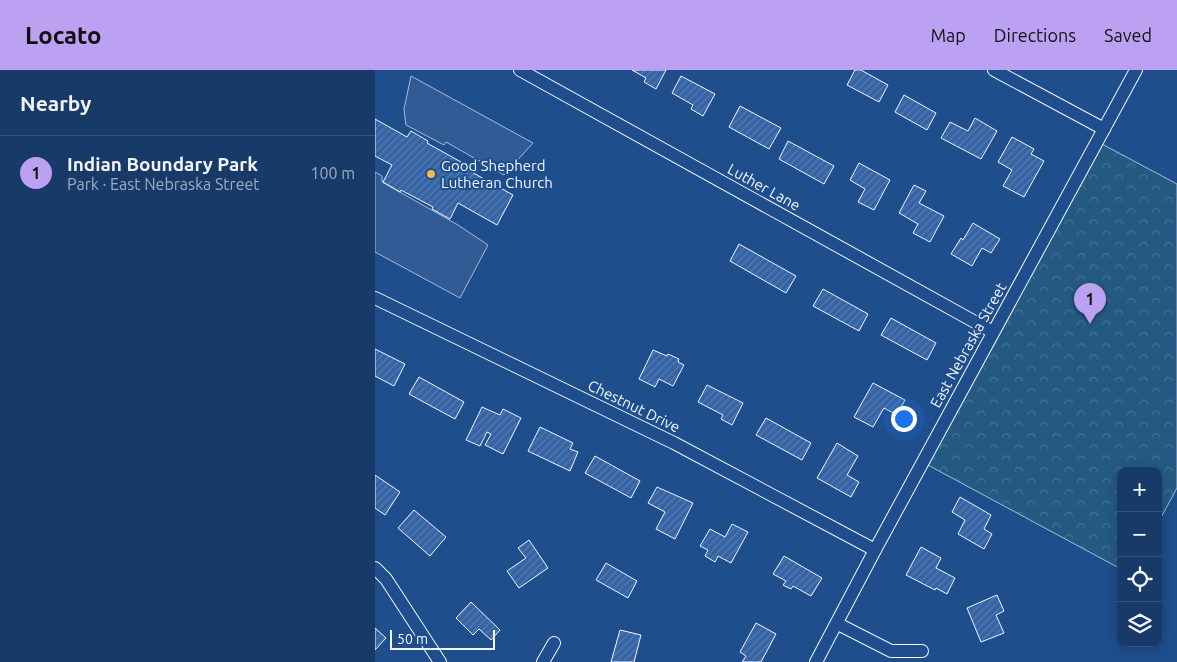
<!DOCTYPE html>
<html lang="en">
<head>
<meta charset="utf-8">
<style>
	:root { --surface:#173a69; --page:#244571; --text:#f1f3f6; --muted:#9eadc0; --line:#36547d; --accent:#bca0f2 }
	body { margin:0; font-family:Ubuntu,sans-serif; background:var(--page); color:var(--text) }
	.controls { position:absolute; right:15px; bottom:15px; display:grid; overflow:hidden; border-radius:10px; box-shadow:0 2px 12px #0003 }
	.controls button { width:45px; height:45px; display:grid; place-items:center; padding:0; border:0; border-bottom:1px solid var(--line); background:var(--surface); color:var(--text); font:25px sans-serif }
	.scale { position:absolute; left:15px; bottom:12px; width:105px; box-sizing:border-box; padding-left:5px; border:2px solid #f2f6ff; border-top:0; font-size:14px; line-height:18px; white-space:nowrap; color:#f2f6ff; -webkit-text-stroke:4px #1f4e8c; paint-order:stroke }
	.you { position:absolute; left:528px; top:348px; width:18px; height:18px; margin:-12px; border:4px solid #fff; border-radius:50%; background:#1a73e8; box-shadow:0 0 0 8px #1a73e833 }
	.badge { display:grid; place-items:center; width:32px; height:32px; border-radius:50%; background:var(--accent); color:#111; font-size:16px; font-weight:700 }
	.pin { position:absolute; translate:-50% -41px; filter:drop-shadow(0 1px 2px #0008) }
	.pin::after { content:''; position:absolute; top:26px; width:18px; height:15px; background:inherit; clip-path:polygon(0 0,100% 0,50% 100%) }
	.list { margin:0; padding:0; list-style:none }
	h2 { display:flex; justify-content:space-between; align-items:center; height:65px; margin:0; padding:0 20px; font-size:21px }
	h2 small { font-size:16px; font-weight:400; color:var(--muted) }
	.list li { display:grid; grid-template-columns:32px 1fr auto; gap:15px; align-items:center; box-sizing:border-box; height:75px; padding:0 20px; border-top:1px solid var(--line) }
	.list b { display:block; font-size:19px; white-space:nowrap }
	.list p { margin:0; font-size:16px; white-space:nowrap; color:var(--muted) }
	.list em { font-size:16px; font-style:normal; color:var(--muted) }
	.icon { flex:none; width:28px; height:28px; fill:none; stroke:currentColor; stroke-width:2; stroke-linecap:round; stroke-linejoin:round }
	.map { position:relative; flex:none; width:802px; height:592px; overflow:hidden }
	header { display:flex; align-items:center; gap:30px; box-sizing:border-box; height:70px; padding:0 25px; background:var(--accent); color:#111 }
	header strong { font-size:24px }
	nav { display:flex; gap:28px; margin-inline-start:auto; font-size:18px }
	main { display:flex }
	aside { flex:1; background:var(--surface) }
	.map>svg:first-child { display:block }
	.park { fill:url(#park-crowns); stroke:#a8bbd7 }
	.parking { fill:#305b95; stroke:#a8bbd7 }
	.building { fill:url(#building-hatch); stroke:#f2f6ff }
	.lines { fill:none; stroke-linecap:round; stroke-linejoin:round }
	.minor-casing { stroke:#f2f6ff; stroke-width:14 }
	.minor { stroke:#1f4e8c; stroke-width:12 }
	.poi-dot { fill:#ffb74d; stroke:#1f4e8c; stroke-width:2 }
	.labels { text-anchor:middle; dominant-baseline:central; stroke-width:4; stroke-linejoin:round; paint-order:stroke }
	.poi-label { font-size:15px; fill:#f2f6ff; stroke:#1f4e8c; text-anchor:start }
	.street-label { font-size:15px; fill:#f2f6ff; stroke:#1f4e8c }
</style>
</head>
<body>
<header>
<strong>Locato</strong>
<nav><a>Map</a><a>Directions</a><a>Saved</a></nav>
</header>
<main>
<aside>
<h2>Nearby<small></small></h2>
<ul class="list">
<li><span class="badge">1</span><div><b>Indian Boundary Park</b><p>Park · East Nebraska Street</p></div><em>100 m</em></li>
</ul>
</aside>
<div class="map">
<svg width="802" height="592" viewBox="0 0 802 592">
	<defs>
		<pattern id="park-crowns" width="20" height="18" patternUnits="userSpaceOnUse" patternTransform="scale(1.25)"><rect width="20" height="18" fill="#245a82"/><path d="M2 6a3 3 0 1 1 6 0M12 15a3 3 0 1 1 6 0" fill="none" stroke="#447295"/></pattern>
		<pattern id="building-hatch" width="6" height="6" patternUnits="userSpaceOnUse" patternTransform="scale(1.25)"><rect width="6" height="6" fill="#3563a3"/><path d="M-1 1l2-2M0 6l6-6M5 7l2-2" fill="none" stroke="#537ab1"/></pattern>
	</defs>
	<rect width="100%" height="100%" fill="#1f4e8c"/>
	<!-- park -->
	<polygon class="park" points="725,73 802,114 802,418 783,453 783,401 746,401 746,499 551,394"/>
	<!-- parking -->
	<g class="parking">
		<polygon points="36,6 158,73 129,105 71,72 69,75 31,55 29,39"/>
		<polygon points="0,102 7,106 7,112 83,155 113,175 85,228 0,182"/>
	</g>
	<!-- building -->
	<g class="building">
		<polygon points="257,0 291,0 281,19 269,12 271,8"/>
		<polygon points="480,0 486,0 513,15 504,32 472,15"/>
		<polygon points="306,6 340,24 328,46 316,39 318,35 297,23"/>
		<polygon points="529,25 561,43 552,60 520,42"/>
		<polygon points="365,36 406,58 394,79 354,57"/>
		<polygon points="600,48 622,61 606,89 566,68 575,52 593,61"/>
		<polygon points="0,49 32,67 36,61 53,71 52,73 86,92 84,95 138,125 122,155 83,133 75,149 57,139 58,137 26,120 25,122 8,112 17,95 0,86"/>
		<polygon points="637,67 659,79 656,84 669,91 649,127 628,116 637,100 623,92"/>
		<polygon points="413,71 459,96 449,114 404,89"/>
		<polygon points="484,93 515,110 499,140 483,132 490,119 475,110"/>
		<polygon points="539,115 551,121 544,133 569,146 555,172 538,163 543,154 524,143"/>
		<polygon points="598,153 625,169 616,183 607,178 597,196 576,184 586,168 588,170"/>
		<polygon points="364,174 421,206 411,223 355,191"/>
		<polygon points="448,219 493,244 484,261 438,236"/>
		<polygon points="516,248 561,273 552,290 506,265"/>
		<polygon points="0,279 30,294 19,316 0,306"/>
		<polygon points="278,280 292,286 293,284 304,289 303,292 309,295 298,316 284,309 280,317 264,309"/>
		<polygon points="44,307 89,332 80,349 34,324"/>
		<polygon points="498,313 530,330 522,345 509,338 498,357 479,347"/>
		<polygon points="332,315 368,333 357,355 346,349 348,345 323,332"/>
		<polygon points="107,337 125,345 128,339 146,348 128,384 110,375 116,364 112,362 105,376 91,370"/>
		<polygon points="391,348 436,373 427,390 381,365"/>
		<polygon points="165,357 198,373 195,379 203,382 195,401 153,381"/>
		<polygon points="462,373 483,386 472,405 484,412 476,427 442,408"/>
		<polygon points="220,386 265,411 256,428 210,403"/>
		<polygon points="0,405 25,422 10,445 0,438"/>
		<polygon points="282,417 318,433 300,469 281,459 290,442 273,433"/>
		<polygon points="585,427 616,445 609,459 617,464 609,479 583,464 590,450 577,442"/>
		<polygon points="39,440 71,467 55,486 23,458"/>
		<polygon points="357,454 373,462 356,493 343,486 340,492 330,486 333,480 325,476 335,459 350,467"/>
		<polygon points="154,470 173,498 144,518 132,501 151,488 143,478"/>
		<polygon points="546,477 566,488 561,498 580,508 572,524 561,518 560,520 531,505"/>
		<polygon points="409,486 447,508 436,526 418,516 416,519 408,515 411,511 398,504"/>
		<polygon points="231,493 262,511 253,528 221,510"/>
		<polygon points="622,525 629,541 621,545 629,563 606,572 592,538"/>
		<polygon points="96,532 125,560 116,570 104,559 98,565 81,548"/>
		<polygon points="381,553 401,564 386,592 367,592 371,586 365,582"/>
		<polygon points="0,558 11,568 0,580"/>
		<polygon points="245,560 266,565 259,592 236,592"/>
	</g>
	<g class="lines">
		<!-- minor casing -->
		<g class="minor-casing">
			<g id="minor">
				<polyline points="145,0 618,262"/>
				<polyline points="619,0 729,59"/>
				<polyline points="0,228 299,373 500,480"/>
				<polyline points="0,498 11,509 65,592"/>
				<polyline points="463,554 516,581 547,581"/>
				<polyline points="168,592 179,573"/>
				<polyline points="441,592 500,480 761,0"/>
			</g>
		</g>
		<!-- minor -->
		<use href="#minor" class="minor"/>
	</g>
	<!-- markers -->
	<circle class="poi-dot" cx="56" cy="104" r="5"/>
	<g class="labels">
		<!-- poi labels -->
		<g class="poi-label">
			<text x="66" y="95">Good Shepherd<tspan x="66" dy="17">Lutheran Church</tspan></text>
		</g>
		<!-- street labels -->
		<g class="street-label">
			<text transform="translate(389 117) rotate(29)">Luther Lane</text>
			<text transform="translate(593 275) rotate(-61)">East Nebraska Street</text>
			<text transform="translate(259 336) rotate(26)">Chestnut Drive</text>
		</g>
	</g>
</svg>
<div class="controls">
<button>+</button>
<button>−</button>
<button><svg class="icon" aria-label="locate" viewBox="0 0 24 24"><circle cx="12" cy="12" r="6"/><path d="M12 2v4M12 18v4M2 12h4M18 12h4"/></svg></button>
<button><svg class="icon" aria-label="layers" viewBox="0 0 24 24"><path d="M12 4l9 5-9 5-9-5zM3 14l9 5 9-5"/></svg></button>
</div>
<div class="scale">50 m</div>
<div class="you"></div>
<div class="pin badge" style="left:715px;top:254px">1</div>
</div>
</main>
</body>
</html>
